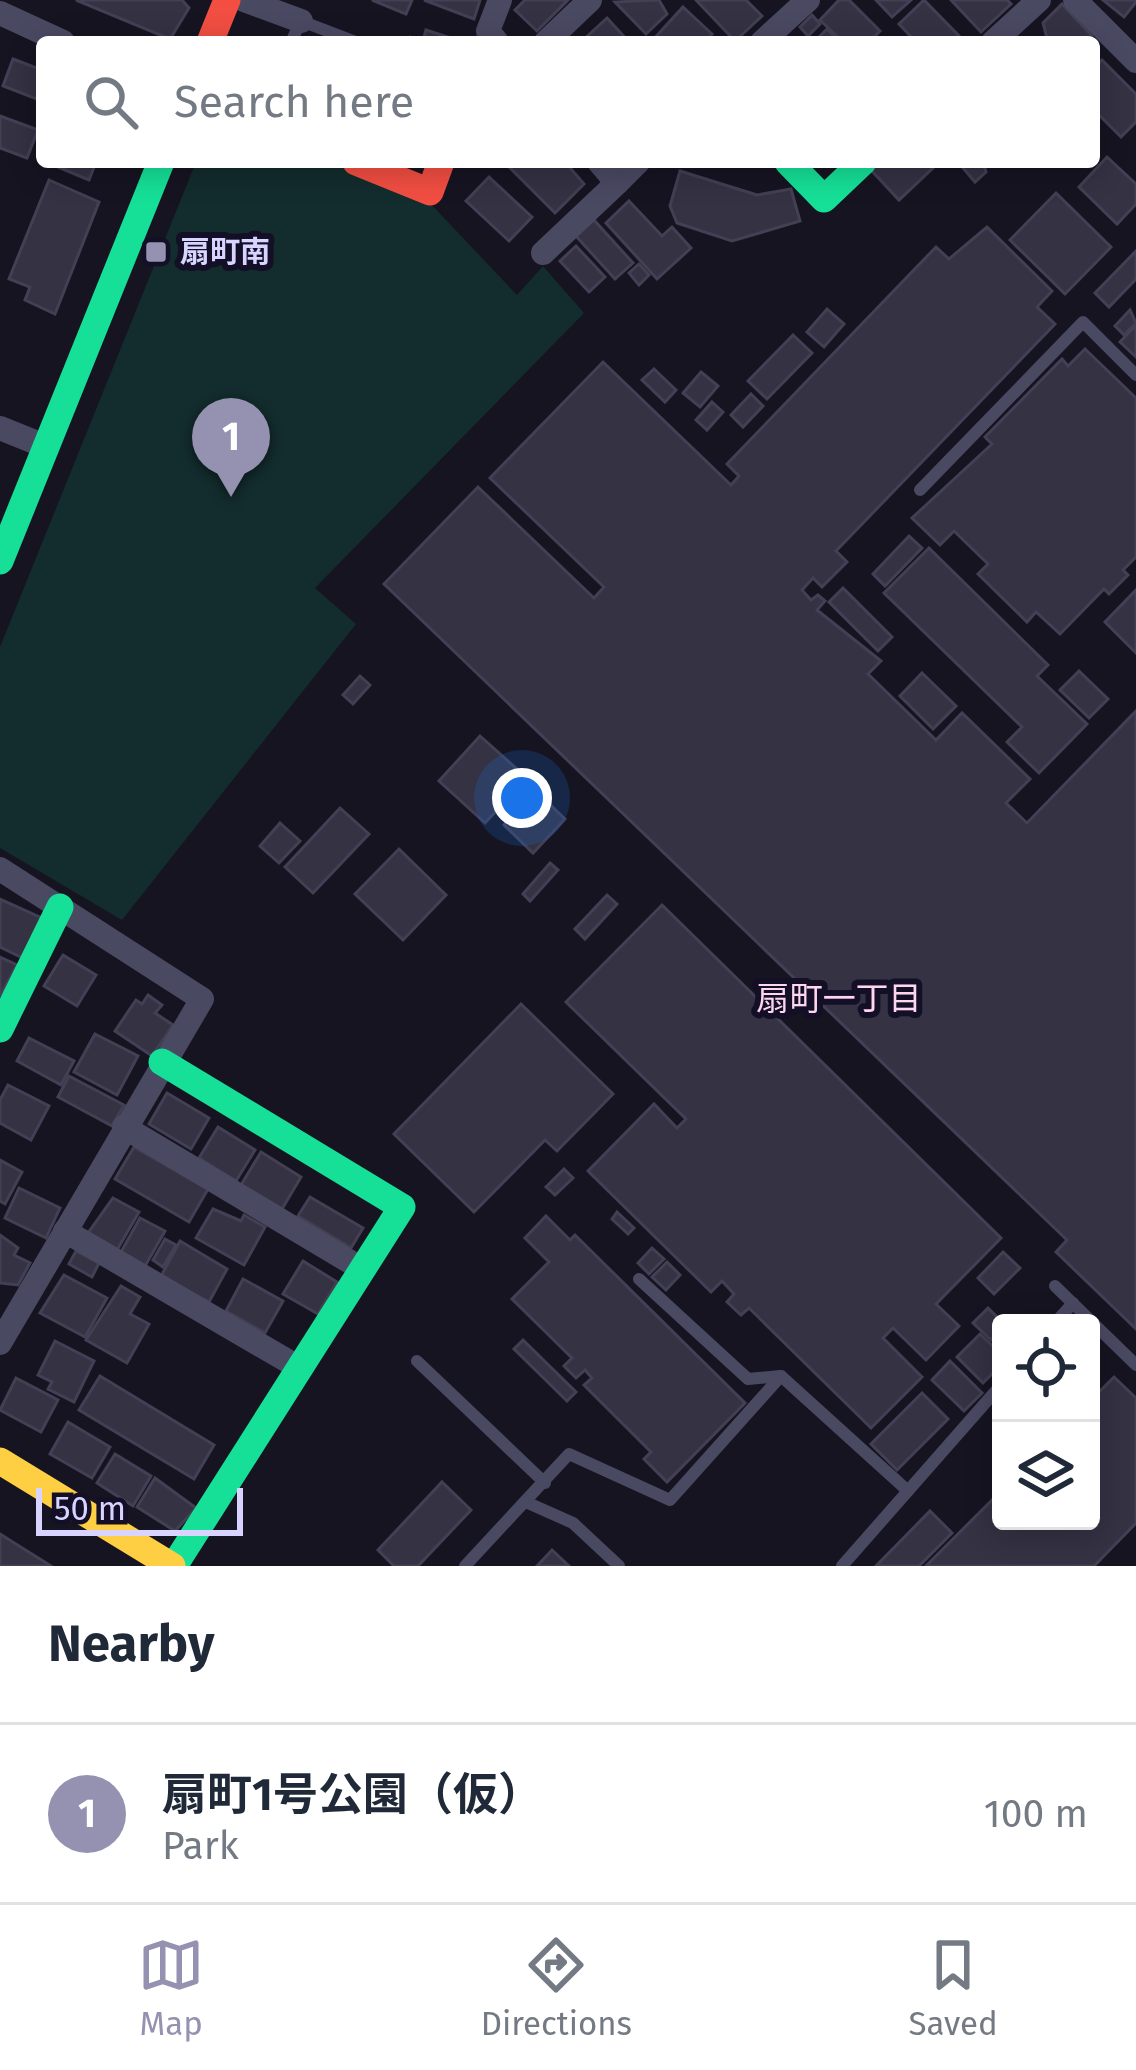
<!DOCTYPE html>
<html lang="en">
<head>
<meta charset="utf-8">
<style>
	:root { --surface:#fff; --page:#f6f6f7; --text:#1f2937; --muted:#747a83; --line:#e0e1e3; --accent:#9591b1 }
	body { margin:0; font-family:"Fira Sans","Noto Sans JP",sans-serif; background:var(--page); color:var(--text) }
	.controls { position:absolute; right:36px; bottom:36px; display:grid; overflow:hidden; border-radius:12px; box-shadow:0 6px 30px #0003 }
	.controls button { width:108px; height:108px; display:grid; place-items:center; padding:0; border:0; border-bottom:3px solid var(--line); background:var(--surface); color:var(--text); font:60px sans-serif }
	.scale { position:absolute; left:36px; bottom:30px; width:207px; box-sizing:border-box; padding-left:12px; border:6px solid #d9d4ff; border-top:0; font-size:33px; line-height:42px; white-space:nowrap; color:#d9d4ff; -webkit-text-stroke:9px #130f26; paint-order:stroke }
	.you { position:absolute; left:522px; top:798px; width:42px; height:42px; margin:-30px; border:9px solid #fff; border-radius:50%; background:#1a73e8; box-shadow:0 0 0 18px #1a73e833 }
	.badge { display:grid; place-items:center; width:78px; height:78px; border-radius:50%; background:var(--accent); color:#fff; font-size:39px; font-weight:700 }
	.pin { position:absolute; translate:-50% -99px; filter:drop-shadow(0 3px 6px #0008) }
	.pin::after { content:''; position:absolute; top:63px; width:42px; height:36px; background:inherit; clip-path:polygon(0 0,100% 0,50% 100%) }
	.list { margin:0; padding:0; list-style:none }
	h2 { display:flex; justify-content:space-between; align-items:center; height:156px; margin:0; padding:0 48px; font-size:51px }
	h2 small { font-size:39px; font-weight:400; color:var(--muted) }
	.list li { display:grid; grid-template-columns:78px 1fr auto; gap:36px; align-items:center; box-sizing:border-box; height:180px; padding:0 48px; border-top:3px solid var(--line) }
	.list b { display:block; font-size:45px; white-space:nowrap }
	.list p { margin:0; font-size:39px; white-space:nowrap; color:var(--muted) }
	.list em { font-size:39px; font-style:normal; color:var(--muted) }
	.icon { flex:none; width:66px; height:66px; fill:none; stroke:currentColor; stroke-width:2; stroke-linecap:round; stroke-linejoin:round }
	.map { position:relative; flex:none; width:1136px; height:1566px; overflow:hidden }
	.search { position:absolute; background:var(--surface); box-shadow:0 6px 30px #0003; left:36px; right:36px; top:36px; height:132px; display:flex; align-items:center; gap:30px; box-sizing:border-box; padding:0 42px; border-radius:12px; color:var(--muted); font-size:45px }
	.sheet { height:336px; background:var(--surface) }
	nav { display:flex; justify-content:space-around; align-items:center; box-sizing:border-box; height:168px; border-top:3px solid var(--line); background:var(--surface); font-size:33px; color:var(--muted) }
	nav a { display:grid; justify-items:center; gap:6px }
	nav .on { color:var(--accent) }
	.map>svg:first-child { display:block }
	.green { fill:#132c2d }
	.building { fill:#343243; stroke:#433f54; stroke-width:3 }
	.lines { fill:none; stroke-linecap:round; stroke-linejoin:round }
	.lane { stroke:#4a4962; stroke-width:12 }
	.street { stroke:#4a4962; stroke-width:24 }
	.fast { stroke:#16e098; stroke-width:27 }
	.slow { stroke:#ffcf43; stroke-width:27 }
	.jam { stroke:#f24e42; stroke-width:27 }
	.poi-dot { fill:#9591b1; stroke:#130f26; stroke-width:4.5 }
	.labels { text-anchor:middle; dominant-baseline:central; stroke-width:12; stroke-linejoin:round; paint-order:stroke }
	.poi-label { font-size:30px; font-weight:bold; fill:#d9d4ff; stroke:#130f26; text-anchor:start }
	.neighbourhood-label { font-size:33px; fill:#ffd6f0; stroke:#130f26 }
</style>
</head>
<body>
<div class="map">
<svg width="1136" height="1566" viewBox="0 0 1136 1566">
	<rect width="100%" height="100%" fill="#161421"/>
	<!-- green -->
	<polygon class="green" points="196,162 333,162 428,201 517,295 543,266 584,313 315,588 356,624 122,920 0,848 0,647"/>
	<!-- building -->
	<g class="building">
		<polygon points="76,0 182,0 189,8 170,39"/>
		<polygon points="372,0 412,0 406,14"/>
		<polygon points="424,0 480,0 474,19"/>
		<polygon points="525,0 568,0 537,31 515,10"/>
		<polygon points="659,0 667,14 646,34 615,2"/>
		<polygon points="696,0 746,0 762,16 735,41"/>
		<polygon points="839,0 849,0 880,31 869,42 843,42 820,20"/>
		<polygon points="876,0 911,0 892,17"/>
		<polygon points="924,0 964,41 963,42 916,42 899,24"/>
		<polygon points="951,0 1007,0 1011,4 981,32"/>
		<polygon points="1103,0 1136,0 1136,2 1124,17"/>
		<polygon points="1062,4 1092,36 1086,42 1048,42 1043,23"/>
		<polygon points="683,7 712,34 705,42 651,42"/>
		<polygon points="812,15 820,24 808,36 800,27"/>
		<polygon points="607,18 629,42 581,42"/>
		<polygon points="827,29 839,41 814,42"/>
		<polygon points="426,30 463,42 408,42 410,37 423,41"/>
		<polygon points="13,59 42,70 42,101 3,86"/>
		<polygon points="1102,60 1136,94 1136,122 1121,137 1094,110 1094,68"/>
		<polygon points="0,116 38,130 27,158 0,148"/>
		<polygon points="1107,157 1136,184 1136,204 1117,224 1079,187"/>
		<polygon points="46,162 96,162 89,180"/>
		<polygon points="517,162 565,162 584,184 555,213 510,168"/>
		<polygon points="879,162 932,162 935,166 899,200 871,170"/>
		<polygon points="958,162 983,162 986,172 975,182"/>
		<polygon points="680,171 757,195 791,189 800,221 732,241 677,223 670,206"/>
		<polygon points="489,177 532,217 509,241 466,201"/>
		<polygon points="49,180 99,202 55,314 25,300 30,287 9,279"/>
		<polygon points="1056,193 1111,247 1065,294 1010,240"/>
		<polygon points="629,201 662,236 672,227 691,248 657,279 606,223"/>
		<polygon points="594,220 633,263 615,279 576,236"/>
		<polygon points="987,227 1052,291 1037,307 1055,324 836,551 847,562 822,587 813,578 802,590 811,600 818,595 825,601 817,610 881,661 868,674 936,740 962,713 1030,779 1006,803 1027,823 1136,711 1136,1329 1056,1252 1067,1240 384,584 478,487 594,598 604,587 490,478 603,362 731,485 739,476 727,464 936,247 949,259"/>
		<polygon points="576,246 605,277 589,292 560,261"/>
		<polygon points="1136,251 1136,279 1109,307 1095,293"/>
		<polygon points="639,264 649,275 639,285 629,273"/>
		<polygon points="827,309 844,324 824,347 807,332"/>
		<polygon points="1130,310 1136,323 1124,335 1115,326"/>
		<polygon points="1136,325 1136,357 1120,342"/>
		<polygon points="793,335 812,353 767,399 748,381"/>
		<polygon points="1085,349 1136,398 1136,557 1123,570 1128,575 1109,594 1104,589 1060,634 1036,612 1027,622 978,574 988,564 954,531 940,545 912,518 992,444 985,437 1062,359 1068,366"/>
		<polygon points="654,369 676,390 665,402 642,380"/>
		<polygon points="701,372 718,386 700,407 683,393"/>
		<polygon points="751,394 763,406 743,427 731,415"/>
		<polygon points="712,402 723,412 707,430 696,420"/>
		<polygon points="909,536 922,548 885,586 873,574"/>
		<polygon points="929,548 1048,665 1037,676 1087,724 1039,773 1007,742 1022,727 884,593"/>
		<polygon points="843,588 892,637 878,651 829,602"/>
		<polygon points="1136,590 1136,653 1105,622"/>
		<polygon points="1079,671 1108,699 1089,718 1060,690"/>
		<polygon points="922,673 956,706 933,729 900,696"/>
		<polygon points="360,676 370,685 353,704 343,695"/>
		<polygon points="480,736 527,778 485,823 439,781"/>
		<polygon points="536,791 565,819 533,853 504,825"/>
		<polygon points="340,808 369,834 313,893 285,867"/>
		<polygon points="280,823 300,841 279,863 260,846"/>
		<polygon points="399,849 446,895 403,940 355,894"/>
		<polygon points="550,863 558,870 530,901 523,894"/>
		<polygon points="607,895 617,904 585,939 575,929"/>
		<polygon points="0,899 44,919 25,959 0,947"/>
		<polygon points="662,905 1001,1238 936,1304 959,1326 926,1360 893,1328 883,1338 922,1377 871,1428 749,1308 741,1315 727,1302 734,1294 722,1281 711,1292 588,1171 654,1104 677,1128 686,1119 566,1002"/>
		<polygon points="63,955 96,975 77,1006 44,986"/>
		<polygon points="0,957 17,965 0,996"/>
		<polygon points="148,995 162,1005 155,1013 173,1025 152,1056 115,1031 136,1000 142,1004"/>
		<polygon points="521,1004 613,1094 557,1151 545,1140 474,1212 394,1134"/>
		<polygon points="95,1034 138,1056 117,1095 74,1072"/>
		<polygon points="29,1038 74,1061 61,1085 17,1061"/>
		<polygon points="69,1076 124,1105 112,1126 58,1097"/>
		<polygon points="8,1085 49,1106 31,1140 0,1123 0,1100"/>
		<polygon points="167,1093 209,1118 191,1149 149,1124"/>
		<polygon points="218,1127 255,1150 236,1181 199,1158"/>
		<polygon points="134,1147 208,1189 189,1222 115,1179"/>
		<polygon points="261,1152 301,1177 282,1209 241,1185"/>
		<polygon points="0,1160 22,1172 5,1204 0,1201"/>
		<polygon points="564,1169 573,1178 555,1195 546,1187"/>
		<polygon points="19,1188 60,1208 46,1238 5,1218"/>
		<polygon points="310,1197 363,1228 351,1248 298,1216"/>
		<polygon points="113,1198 139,1212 117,1250 88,1233"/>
		<polygon points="213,1209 241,1221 244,1215 265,1227 244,1265 196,1238"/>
		<polygon points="617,1212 634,1228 628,1234 612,1219"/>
		<polygon points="546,1216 570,1240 575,1235 745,1403 667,1482 644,1459 651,1452 584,1385 592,1378 585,1370 576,1378 564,1366 572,1358 512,1299 549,1262 525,1238"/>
		<polygon points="140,1218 165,1231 145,1266 121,1252"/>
		<polygon points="0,1235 18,1248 14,1255 30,1263 18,1285 0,1283"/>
		<polygon points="165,1239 176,1245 163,1267 153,1260"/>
		<polygon points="180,1241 227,1269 209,1302 160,1278"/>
		<polygon points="652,1248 664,1259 649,1274 638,1263"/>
		<polygon points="76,1251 99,1263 92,1277 69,1264"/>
		<polygon points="1003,1252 1020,1268 994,1294 978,1278"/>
		<polygon points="303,1261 337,1282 318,1314 283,1294"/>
		<polygon points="667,1262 680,1275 666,1290 652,1277"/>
		<polygon points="64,1275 107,1298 85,1337 40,1313"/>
		<polygon points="243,1279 283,1301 265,1333 226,1311"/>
		<polygon points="121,1286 140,1297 130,1314 149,1324 127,1363 86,1340"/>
		<polygon points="988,1308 1003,1323 991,1340 973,1323"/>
		<polygon points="980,1334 1001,1354 1001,1365 983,1383 957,1357"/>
		<polygon points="523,1340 576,1392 567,1401 514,1349"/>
		<polygon points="55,1341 94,1361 74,1402 48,1389 52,1382 38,1375"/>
		<polygon points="950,1361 982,1393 964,1411 932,1380"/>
		<polygon points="100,1376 214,1445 194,1479 79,1410"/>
		<polygon points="1114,1377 1136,1398 1136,1523 1094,1566 926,1566 1001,1491 1001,1521 1091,1521 1091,1400"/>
		<polygon points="16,1378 58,1400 41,1432 0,1410"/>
		<polygon points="922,1393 948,1419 897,1470 871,1444"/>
		<polygon points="68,1422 110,1447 92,1478 50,1454"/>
		<polygon points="115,1454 151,1476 133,1506 97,1483"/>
		<polygon points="155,1478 196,1508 175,1531 137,1507"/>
		<polygon points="442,1482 471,1510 418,1566 394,1566 378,1550"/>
		<polygon points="930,1511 952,1533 919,1566 876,1566"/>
		<polygon points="0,1534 51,1566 0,1566"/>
		<polygon points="552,1550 569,1566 537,1566"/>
	</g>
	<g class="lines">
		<!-- lane -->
		<g class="lane">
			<polyline points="291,42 301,21 356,42"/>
			<polyline points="920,490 1083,322 1136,375"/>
			<polyline points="639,1279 748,1379 781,1376 908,1491"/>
			<polyline points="1055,1286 1136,1365"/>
			<polyline points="1055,1323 1073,1303"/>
			<polyline points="417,1361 545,1483"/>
			<polyline points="528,1503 573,1523 619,1566"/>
			<polyline points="465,1566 569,1454 670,1500 781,1376"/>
			<polyline points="842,1566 1001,1385"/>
		</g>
		<!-- street -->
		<g class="street">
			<polyline points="244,0 301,21"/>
			<polyline points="1075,0 1136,61"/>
			<polyline points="0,13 63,42"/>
			<polyline points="497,42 488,31 500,0"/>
			<polyline points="546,42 590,0"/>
			<polyline points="762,42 808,0"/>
			<polyline points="993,42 1039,0"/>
			<polyline points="599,162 617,183 638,162"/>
			<polyline points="543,253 617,183"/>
			<polyline points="0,428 47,447"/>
			<polyline points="0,869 202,999 0,1343"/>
			<polyline points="124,1127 362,1269"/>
			<polyline points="65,1231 298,1367"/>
		</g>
		<!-- fast -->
		<g class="fast">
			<polyline points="788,162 824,199 863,162"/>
			<polyline points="0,561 161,162"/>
			<polyline points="0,1029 60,907"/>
			<polyline points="162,1062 402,1207 174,1566"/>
		</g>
		<!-- slow -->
		<polyline class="slow" points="0,1461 172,1566"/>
		<!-- jam -->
		<g class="jam">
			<polyline points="210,42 227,0"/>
			<polyline points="356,162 430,192 441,162"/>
		</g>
	</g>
	<!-- markers -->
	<rect class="poi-dot" x="144" y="240" width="24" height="24" rx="6"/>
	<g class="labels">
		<!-- poi labels -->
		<g class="poi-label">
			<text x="180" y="252">扇町南</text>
		</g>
		<!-- neighbourhood labels -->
		<g class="neighbourhood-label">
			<text x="839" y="999">扇町一丁目</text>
		</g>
	</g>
</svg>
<div class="controls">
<button><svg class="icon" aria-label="locate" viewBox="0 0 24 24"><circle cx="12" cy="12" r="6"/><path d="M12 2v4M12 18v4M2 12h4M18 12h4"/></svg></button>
<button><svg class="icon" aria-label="layers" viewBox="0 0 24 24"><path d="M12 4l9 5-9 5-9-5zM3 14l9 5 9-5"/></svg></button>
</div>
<div class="scale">50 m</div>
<div class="you"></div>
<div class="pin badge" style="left:231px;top:497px">1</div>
<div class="search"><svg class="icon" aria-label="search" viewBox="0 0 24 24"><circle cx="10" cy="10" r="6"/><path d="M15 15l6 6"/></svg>Search here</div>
</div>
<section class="sheet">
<h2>Nearby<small></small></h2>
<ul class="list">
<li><span class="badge">1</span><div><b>扇町1号公園（仮）</b><p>Park</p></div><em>100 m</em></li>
</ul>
</section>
<nav>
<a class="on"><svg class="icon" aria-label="map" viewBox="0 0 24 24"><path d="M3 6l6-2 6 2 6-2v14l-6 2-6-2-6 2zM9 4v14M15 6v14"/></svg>Map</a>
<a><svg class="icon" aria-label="directions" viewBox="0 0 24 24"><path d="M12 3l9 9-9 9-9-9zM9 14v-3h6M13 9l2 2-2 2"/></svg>Directions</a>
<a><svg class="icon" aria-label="saved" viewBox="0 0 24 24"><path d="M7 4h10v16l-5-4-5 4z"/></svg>Saved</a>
</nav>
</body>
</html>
